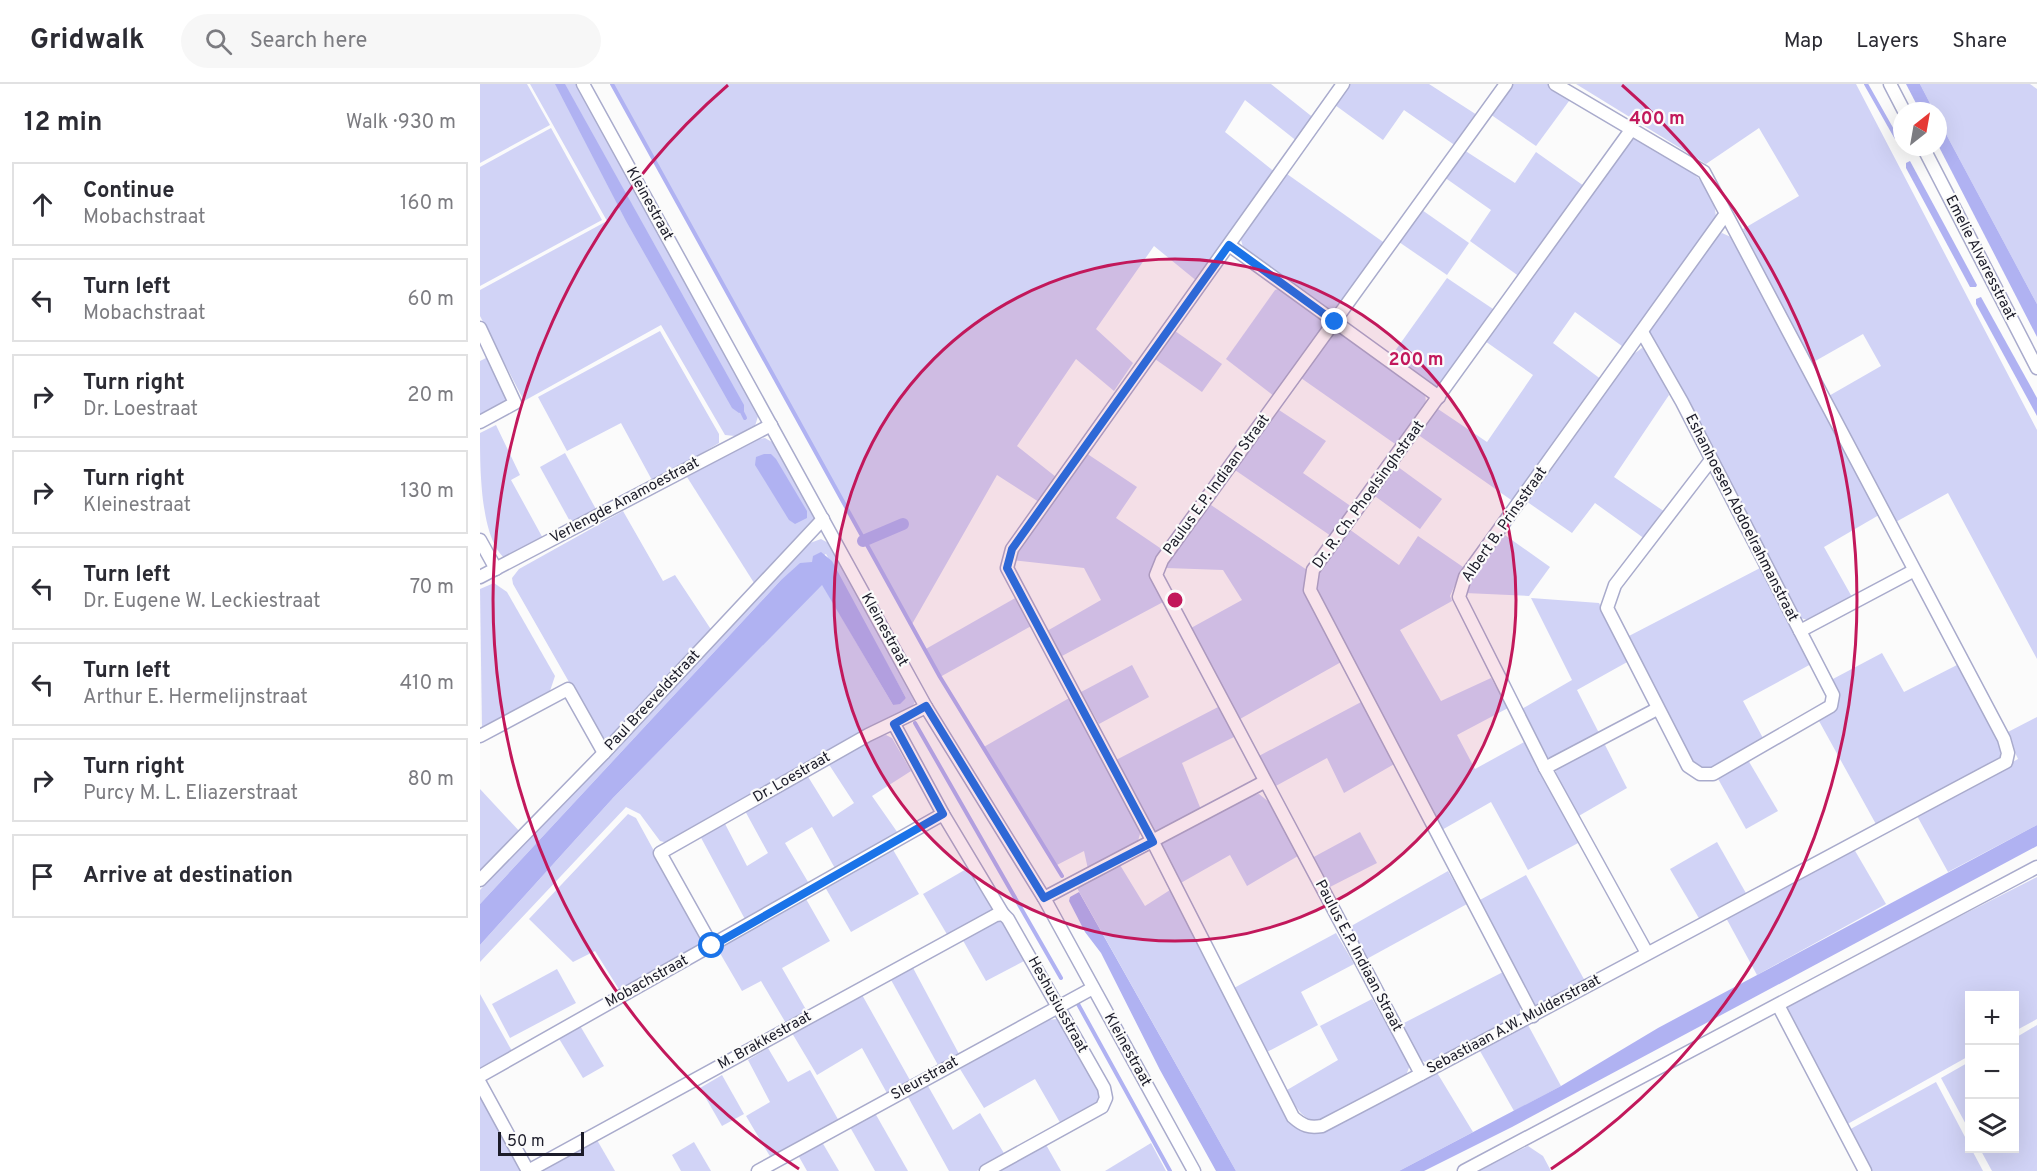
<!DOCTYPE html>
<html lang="en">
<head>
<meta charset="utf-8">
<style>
	:root { --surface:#fff; --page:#f7f7f7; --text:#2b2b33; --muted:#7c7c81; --line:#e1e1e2 }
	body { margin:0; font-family:Overpass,sans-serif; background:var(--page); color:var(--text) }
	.controls { position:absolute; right:18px; bottom:18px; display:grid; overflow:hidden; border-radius:0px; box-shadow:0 6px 24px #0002 }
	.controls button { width:54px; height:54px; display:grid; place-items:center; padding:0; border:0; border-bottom:2px solid var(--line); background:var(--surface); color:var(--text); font:30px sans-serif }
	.compass { position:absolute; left:1413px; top:18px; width:54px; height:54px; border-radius:50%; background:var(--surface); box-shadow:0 6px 24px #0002; rotate:31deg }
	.scale { position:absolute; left:18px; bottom:15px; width:86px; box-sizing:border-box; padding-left:6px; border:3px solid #1c1c29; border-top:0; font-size:16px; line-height:21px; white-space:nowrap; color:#1c1c29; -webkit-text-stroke:4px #fbfbfb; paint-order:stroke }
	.stop { position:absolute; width:18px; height:18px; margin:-14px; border:4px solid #1a73e8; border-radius:50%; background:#fff }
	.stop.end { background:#1a73e8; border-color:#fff; box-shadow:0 2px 6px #0008 }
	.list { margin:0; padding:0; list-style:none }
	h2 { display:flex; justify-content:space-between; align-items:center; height:78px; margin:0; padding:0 24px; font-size:26px }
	h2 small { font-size:20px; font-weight:400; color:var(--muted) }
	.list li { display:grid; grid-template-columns:39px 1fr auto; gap:18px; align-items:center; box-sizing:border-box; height:84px; margin:0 12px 12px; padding:0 12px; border:2px solid var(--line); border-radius:0px }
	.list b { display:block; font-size:22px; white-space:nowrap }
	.list p { margin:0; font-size:20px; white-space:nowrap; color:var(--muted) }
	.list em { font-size:20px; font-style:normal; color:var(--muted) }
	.icon { flex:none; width:33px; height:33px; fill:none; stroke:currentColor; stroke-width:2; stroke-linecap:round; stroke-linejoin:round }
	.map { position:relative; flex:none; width:1557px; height:1087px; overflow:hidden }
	header { display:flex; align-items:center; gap:36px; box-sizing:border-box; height:84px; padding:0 30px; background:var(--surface); border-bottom:2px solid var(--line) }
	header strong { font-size:28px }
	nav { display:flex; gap:33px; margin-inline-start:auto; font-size:21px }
	.search { width:420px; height:54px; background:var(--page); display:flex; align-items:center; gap:15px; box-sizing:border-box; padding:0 21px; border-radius:33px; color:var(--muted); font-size:22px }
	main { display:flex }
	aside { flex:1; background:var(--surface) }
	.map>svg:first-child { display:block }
	.green { fill:#d1d3f6 }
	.water { fill:#b0b2f2 }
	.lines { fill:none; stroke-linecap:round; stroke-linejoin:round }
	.stream { stroke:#b0b2f2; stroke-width:4 }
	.canal { stroke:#b0b2f2; stroke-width:12 }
	.minor-casing { stroke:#a9abcc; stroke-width:15 }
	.minor { stroke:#fff; stroke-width:12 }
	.route { stroke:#1a73e8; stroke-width:8 }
	.ring { fill:none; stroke:#c2185b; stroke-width:3 }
	.labels { text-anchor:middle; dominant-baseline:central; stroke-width:4.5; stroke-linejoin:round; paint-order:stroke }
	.street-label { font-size:15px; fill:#1c1c29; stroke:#fbfbfb }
	.centre { fill:#c2185b; stroke:#fbfbfb; stroke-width:3 }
	.ring-label { font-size:18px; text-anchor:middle; font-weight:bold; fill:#c2185b; stroke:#fbfbfb; stroke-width:4.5; stroke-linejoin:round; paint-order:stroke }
</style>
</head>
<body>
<header>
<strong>Gridwalk</strong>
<div class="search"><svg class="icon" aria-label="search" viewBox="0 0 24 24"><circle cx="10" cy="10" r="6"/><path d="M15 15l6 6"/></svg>Search here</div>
<nav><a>Map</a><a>Layers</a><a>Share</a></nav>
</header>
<main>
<aside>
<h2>12 min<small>Walk · 930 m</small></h2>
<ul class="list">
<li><svg class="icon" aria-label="ahead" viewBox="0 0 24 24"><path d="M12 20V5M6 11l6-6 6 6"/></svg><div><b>Continue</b><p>Mobachstraat</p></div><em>160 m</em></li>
<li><svg class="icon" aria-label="left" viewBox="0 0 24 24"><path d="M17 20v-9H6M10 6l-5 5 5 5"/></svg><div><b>Turn left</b><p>Mobachstraat</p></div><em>60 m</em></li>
<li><svg class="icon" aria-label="right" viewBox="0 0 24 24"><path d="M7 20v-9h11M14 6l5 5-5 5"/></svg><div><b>Turn right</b><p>Dr. Loestraat</p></div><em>20 m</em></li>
<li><svg class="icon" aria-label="right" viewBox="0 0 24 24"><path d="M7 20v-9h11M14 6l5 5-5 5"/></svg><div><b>Turn right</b><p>Kleinestraat</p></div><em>130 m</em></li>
<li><svg class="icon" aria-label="left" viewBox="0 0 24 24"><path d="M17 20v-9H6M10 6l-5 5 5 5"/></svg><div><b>Turn left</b><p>Dr. Eugene W. Leckiestraat</p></div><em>70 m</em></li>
<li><svg class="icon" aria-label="left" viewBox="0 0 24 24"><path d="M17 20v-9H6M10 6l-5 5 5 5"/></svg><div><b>Turn left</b><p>Arthur E. Hermelijnstraat</p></div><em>410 m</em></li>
<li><svg class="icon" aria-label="right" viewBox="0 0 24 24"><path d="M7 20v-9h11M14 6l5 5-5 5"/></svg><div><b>Turn right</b><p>Purcy M. L. Eliazerstraat</p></div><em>80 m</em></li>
<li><svg class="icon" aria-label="arrive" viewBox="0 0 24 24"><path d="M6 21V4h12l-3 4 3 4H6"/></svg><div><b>Arrive at destination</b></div></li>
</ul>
</aside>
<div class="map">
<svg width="1557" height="1087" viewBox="0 0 1557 1087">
	<rect width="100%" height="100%" fill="#fbfbfb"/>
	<!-- green -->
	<g class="green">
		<polygon points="0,0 47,0 70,41 0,79"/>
		<polygon points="50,0 101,0 279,329 275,342 255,352 245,351 181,241 44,317 0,232 0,206 127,137"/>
		<polygon points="132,0 791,0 835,35 818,58 765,16 745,48 796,89 718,198 674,162 616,245 653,279 634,307 596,275 537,362 576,393 559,418 517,391 431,542"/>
		<polygon points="870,0 949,0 997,31 976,62 924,26 903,56 855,21"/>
		<polygon points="1031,0 1071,0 1092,13 1056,62 1010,30"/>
		<polygon points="1096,0 1376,0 1557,346 1557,575 1468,409 1414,439 1347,313 1401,282 1383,250 1330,280 1263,145 1319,112 1279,44 1226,80"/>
		<polygon points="1440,0 1550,0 1557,5 1557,220 1458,35 1458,27 1454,27"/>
		<polygon points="71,44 122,136 0,202 0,83"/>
		<path d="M1154,55c30,6 89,46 81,83l-89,127 -51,-37 -22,31 49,37 -88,122 -97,-68 18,-27 52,35 46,-67 -48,-34 142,-200z"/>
		<polygon points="984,66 1035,99 1056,68 1104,102 1040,193 990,157 1011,126 964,93"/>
		<polygon points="807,90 906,160 852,228 846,226 764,166 760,153"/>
		<polygon points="942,126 989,159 967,191 919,158"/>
		<polygon points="1242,149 1253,154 1399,431 1344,463 1372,513 1331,537 1317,533 1168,247 1237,152"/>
		<polygon points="967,194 1016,227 959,302 954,304 910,274"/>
		<polygon points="801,204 840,231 843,244 794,312 746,275 795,206"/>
		<polygon points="180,247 239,350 239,359 173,398 141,339 87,367 58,313"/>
		<polygon points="695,247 742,280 722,308 675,275"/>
		<path d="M859,247l84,59c11,21 -13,40 -25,56l-97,-68 31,-45z"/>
		<polygon points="1162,264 1168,266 1189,311 1134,393 1185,428 1165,455 1115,419 1092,449 1046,417 1151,272"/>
		<polygon points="10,272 31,314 0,340 0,277"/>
		<polygon points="799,326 846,357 823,389 872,423 851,452 755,386"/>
		<path d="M16,341l24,50 -9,5 34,62 -38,18c-27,-18 -27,-93 -27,-127z"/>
		<polygon points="285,354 297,361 334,431 334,438 276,502 207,393 277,355"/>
		<polygon points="85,369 117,427 92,441 60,383"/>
		<path d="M606,369l51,34 -21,31 47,32c-16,23 -10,28 2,51l-103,55 -15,-25 54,-31 -17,-32 -72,-8 4,-10z"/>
		<polygon points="914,380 962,415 940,445 892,410"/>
		<polygon points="731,421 827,486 824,504 863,577 760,635 711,544 762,516 743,486 686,484 687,476"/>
		<polygon points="143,427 183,497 195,491 232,547 130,654 121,654 33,500 32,494 39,485"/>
		<polygon points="869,445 919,481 938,452 983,483 970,512 972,517 920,546 961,617 1011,594 1028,624 977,651 995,685 1046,657 1100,758 1048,786 1011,718 960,747 834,501 836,492"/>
		<polygon points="1022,449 1070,483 1049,512 985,509 985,501"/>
		<polygon points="341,455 352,461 436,616 431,625 188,759 180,757 160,730 146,723 0,878 0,861 133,714 342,500 413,621 426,614 346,470 300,497 0,820 0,806 315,475 330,459"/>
		<polygon points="1282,483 1333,579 1263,617 1284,656 1226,686 1218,684 1212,678 1147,553"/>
		<polygon points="14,499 27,508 75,592 69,610 2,646 0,505"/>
		<polygon points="537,513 553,541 460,593 444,566"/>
		<polygon points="1051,514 1119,519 1149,577 1097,606 1119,649 1072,674 1066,673 1040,626 1092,596"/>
		<polygon points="1402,569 1424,608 1477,581 1520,657 1520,673 1516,679 1397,742 1339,637 1352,629 1356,621 1351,596"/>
		<polygon points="652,581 669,613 619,640 601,608"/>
		<polygon points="591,613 661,746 657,761 608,785 604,767 575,782 502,664"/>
		<polygon points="883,617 916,679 864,709 847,674 794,703 777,673"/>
		<polygon points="740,622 756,652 702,679 722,728 679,750 674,749 636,676"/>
		<polygon points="1557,633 1557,741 1468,788 1436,730 1538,675 1526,649"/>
		<polygon points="406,651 412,654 431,687 392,712 420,752 357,788 332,743 305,759 331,803 267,839 219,750 243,736 267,782 288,769 264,725 327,691 353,733 374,719 348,679 397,653"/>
		<polygon points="1123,657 1147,704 1097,733 1075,691 1077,684"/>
		<polygon points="1268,676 1298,727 1266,745 1237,693"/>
		<polygon points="0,705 41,749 0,791"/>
		<polygon points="779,710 789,718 818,772 767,802 750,771 699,800 680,765 681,759 773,711"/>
		<polygon points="148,730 156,734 219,849 221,864 140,907 115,867 93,878 49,835"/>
		<polygon points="880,748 897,779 846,805 830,775"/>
		<polygon points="1237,758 1267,811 1220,836 1190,785"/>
		<polygon points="412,764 439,810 371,848 345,803"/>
		<polygon points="1374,765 1406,820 1277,891 1245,832"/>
		<polygon points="495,780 519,823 468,852 443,810"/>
		<path d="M640,781l25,41 25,-16 120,230c10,10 16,13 30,13l116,-62 37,61 -74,39h-163l-159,-283z"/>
		<polygon points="968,787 987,820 883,877 866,845"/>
		<polygon points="1046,791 1105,897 1056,924 998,817"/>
		<polygon points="1557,793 1557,935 1535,947 1534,912 1490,912 1489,972 1364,1042 1304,922"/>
		<polygon points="326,815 350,857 302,884 328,929 307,941 281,897 262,907 237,864"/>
		<polygon points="517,836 523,837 546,876 506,897 481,853"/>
		<polygon points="856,849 874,880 821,908 838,941 787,968 754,904"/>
		<polygon points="432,882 479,970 458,981 410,894"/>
		<polygon points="77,885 96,919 30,954 12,920"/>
		<path d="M1023,888l18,32 -2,13 -87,46c-18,1 -25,-23 -32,-38z"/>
		<polygon points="381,909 431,998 408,1011 382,964 337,991 312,949"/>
		<polygon points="0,910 32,967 0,986"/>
		<path d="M892,915l38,66 -5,13 -81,43c-22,2 -28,-14 -37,-31l51,-30 -18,-34z"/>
		<polygon points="577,935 620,1008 618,1019 582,1042 555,995 504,1024 480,985 566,936"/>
		<polygon points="99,940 124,982 103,994 78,953"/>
		<polygon points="1048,941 1081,1002 1034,1027 1000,967"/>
		<polygon points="1557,941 1557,1087 1512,1087 1500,1065 1534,1064 1535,954"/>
		<polygon points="288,964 308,998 330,986 359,1037 291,1074 266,1032 290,1018 268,976"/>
		<polygon points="1489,978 1489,1046 1461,994"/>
		<polygon points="242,991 264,1030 242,1042 220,1004"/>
		<polygon points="1456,998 1503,1087 1388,1087 1367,1047"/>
		<polygon points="448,1002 473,1046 500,1029 525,1071 497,1087 469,1087 428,1013"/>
		<polygon points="0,1007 42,1084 41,1087 0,1087"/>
		<polygon points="395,1029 428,1087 395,1087 370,1043"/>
		<polygon points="117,1056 135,1087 62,1087 67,1083"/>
		<polygon points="214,1058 231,1087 201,1087 192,1071"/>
		<polygon points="342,1058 359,1087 327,1087 318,1071"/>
		<polygon points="565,1059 581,1087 515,1087"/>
		<polygon points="671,1059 686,1087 625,1087"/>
		<polygon points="1048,1062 1063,1072 1071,1087 996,1087"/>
	</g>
	<!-- water -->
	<g class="water">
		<polygon points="75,0 85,0 264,321 264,327 259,329 252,324 146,137"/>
		<polygon points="1426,0 1440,0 1454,27 1440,27"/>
		<polygon points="1458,35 1557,220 1557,253 1458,61"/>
		<polygon points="1430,77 1497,201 1496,203 1490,203 1426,84 1426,79"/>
		<polygon points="1501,213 1557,314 1557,332 1496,220 1496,215"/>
		<polygon points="284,370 291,370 296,375 327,427 327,434 315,440 309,436 275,381 276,373"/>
		<polygon points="341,468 352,477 426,614 420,620 413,621 342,501 133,714 0,861 0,820 300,497 320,479 332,478 333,472"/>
		<polygon points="1557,741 1557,762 1032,1043 944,1087 919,1087 1081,1002 1178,944"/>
		<polygon points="599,808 756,1087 736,1087 680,986 621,869 605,848 589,817 590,813"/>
	</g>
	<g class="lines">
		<!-- stream -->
		<g class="stream">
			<polyline points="132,0 460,593 582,792"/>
			<polyline points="1386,0 1416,53"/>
			<polyline points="260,324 265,334"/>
			<polyline points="435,639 581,894"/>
			<polyline points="598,920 690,1087"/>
		</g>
		<!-- canal -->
		<polyline class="canal" points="383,457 423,440"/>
		<!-- minor casing -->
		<g class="minor-casing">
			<g id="minor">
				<polyline points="103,0 446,623 564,814 714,1087"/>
				<path d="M863,0l-331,465 -5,19 146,274 140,275c10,9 16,11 29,9 229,-119 456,-243 684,-364l2,-9 -4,-14 -300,-567 -149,-88"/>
				<polyline points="1410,0 1424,27"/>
				<polyline points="1443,63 1557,284"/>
				<polyline points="749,161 959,313"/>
				<polyline points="0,244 35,319 0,338"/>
				<polyline points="1162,248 1202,318 1353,611 1351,622 1233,690 1220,690 1208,682 1127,524 1135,501 1231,376"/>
				<polyline points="0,456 16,485"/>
				<polyline points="0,493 291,341"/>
				<polyline points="1320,547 1433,487"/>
				<polyline points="0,652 88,605 124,669"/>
				<polyline points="1065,684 1177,625"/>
				<polyline points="463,730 523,830 528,835 624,1004 626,1014 622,1023 506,1087"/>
				<polyline points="0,796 124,669 343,435"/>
				<polyline points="564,814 784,698"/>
				<polyline points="232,862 180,769 388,651 446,623"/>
				<polyline points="1167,869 1065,684 979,513 985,493 1245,131"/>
				<polyline points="1298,921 1385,1087"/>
				<polyline points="1053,932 830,506 833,486 1151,46"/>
				<polyline points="941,990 676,491 682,476 1026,0"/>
				<polyline points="0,992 463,730 414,640"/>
				<polyline points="0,999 48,1087"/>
				<polyline points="48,1087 516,831 523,830"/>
				<polyline points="278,1087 613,904"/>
				<polyline points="984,1087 1557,783"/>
			</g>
		</g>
		<!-- minor -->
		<use href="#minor" class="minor"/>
	</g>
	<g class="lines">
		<!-- route -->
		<polyline class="route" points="232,862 463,730 414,640 446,622 564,814 673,758 527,484 532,465 749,161 855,238"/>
	</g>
	<!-- distance rings -->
	<circle cx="695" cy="516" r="341" fill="#c2185b" fill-opacity=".12"/>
	<g class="ring">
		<circle cx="695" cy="516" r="341"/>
		<path d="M319 1085A682 682 0 0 1 248 1M1142 1A682 682 0 0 1 1071 1085"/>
	</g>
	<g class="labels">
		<!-- street labels -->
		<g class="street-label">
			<text transform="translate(169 120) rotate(61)">Kleinestraat</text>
			<text transform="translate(1500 174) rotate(63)">Emelie Alvaresstraat</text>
			<text transform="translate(737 401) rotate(-54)">Paulus E.P. Indiaan Straat</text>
			<text transform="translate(889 411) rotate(-54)">Dr. R. Ch. Phoelsinghstraat</text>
			<text transform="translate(145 417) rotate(-28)">Verlengde Anamoestraat</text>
			<text transform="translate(1261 434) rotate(63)">Eshanhoesen Abdoelrahmanstraat</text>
			<text transform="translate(1025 441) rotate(-55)">Albert B. Prinsstraat</text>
			<text transform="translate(404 546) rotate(61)">Kleinestraat</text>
			<text transform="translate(173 617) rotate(-47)">Paul Breeveldstraat</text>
			<text transform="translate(312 694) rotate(-30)">Dr. Loestraat</text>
			<text transform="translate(878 872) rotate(62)">Paulus E.P. Indiaan Straat</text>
			<text transform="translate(167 898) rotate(-29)">Mobachstraat</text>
			<text transform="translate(577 921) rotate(61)">Heshusiusstraat</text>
			<text transform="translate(1034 941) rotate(-28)">Sebastiaan A.W. Mulderstraat</text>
			<text transform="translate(285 957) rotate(-29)">M. Brakkestraat</text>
			<text transform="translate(647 966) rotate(61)">Kleinestraat</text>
			<text transform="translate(445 995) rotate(-29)">Sleurstraat</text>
		</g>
	</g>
	<circle cx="695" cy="516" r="9" class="centre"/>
	<g class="ring-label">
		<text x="1177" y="40">400 m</text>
		<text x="936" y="281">200 m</text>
	</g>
</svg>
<div class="controls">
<button>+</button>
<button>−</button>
<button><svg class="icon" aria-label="layers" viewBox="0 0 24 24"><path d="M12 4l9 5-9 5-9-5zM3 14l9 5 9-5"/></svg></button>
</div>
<svg class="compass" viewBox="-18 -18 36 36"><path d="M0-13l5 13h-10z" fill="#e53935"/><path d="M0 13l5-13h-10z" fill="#7c7c81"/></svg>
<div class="scale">50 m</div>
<div class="stop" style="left:232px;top:862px"></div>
<div class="stop end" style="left:855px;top:238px"></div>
</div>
</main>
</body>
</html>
